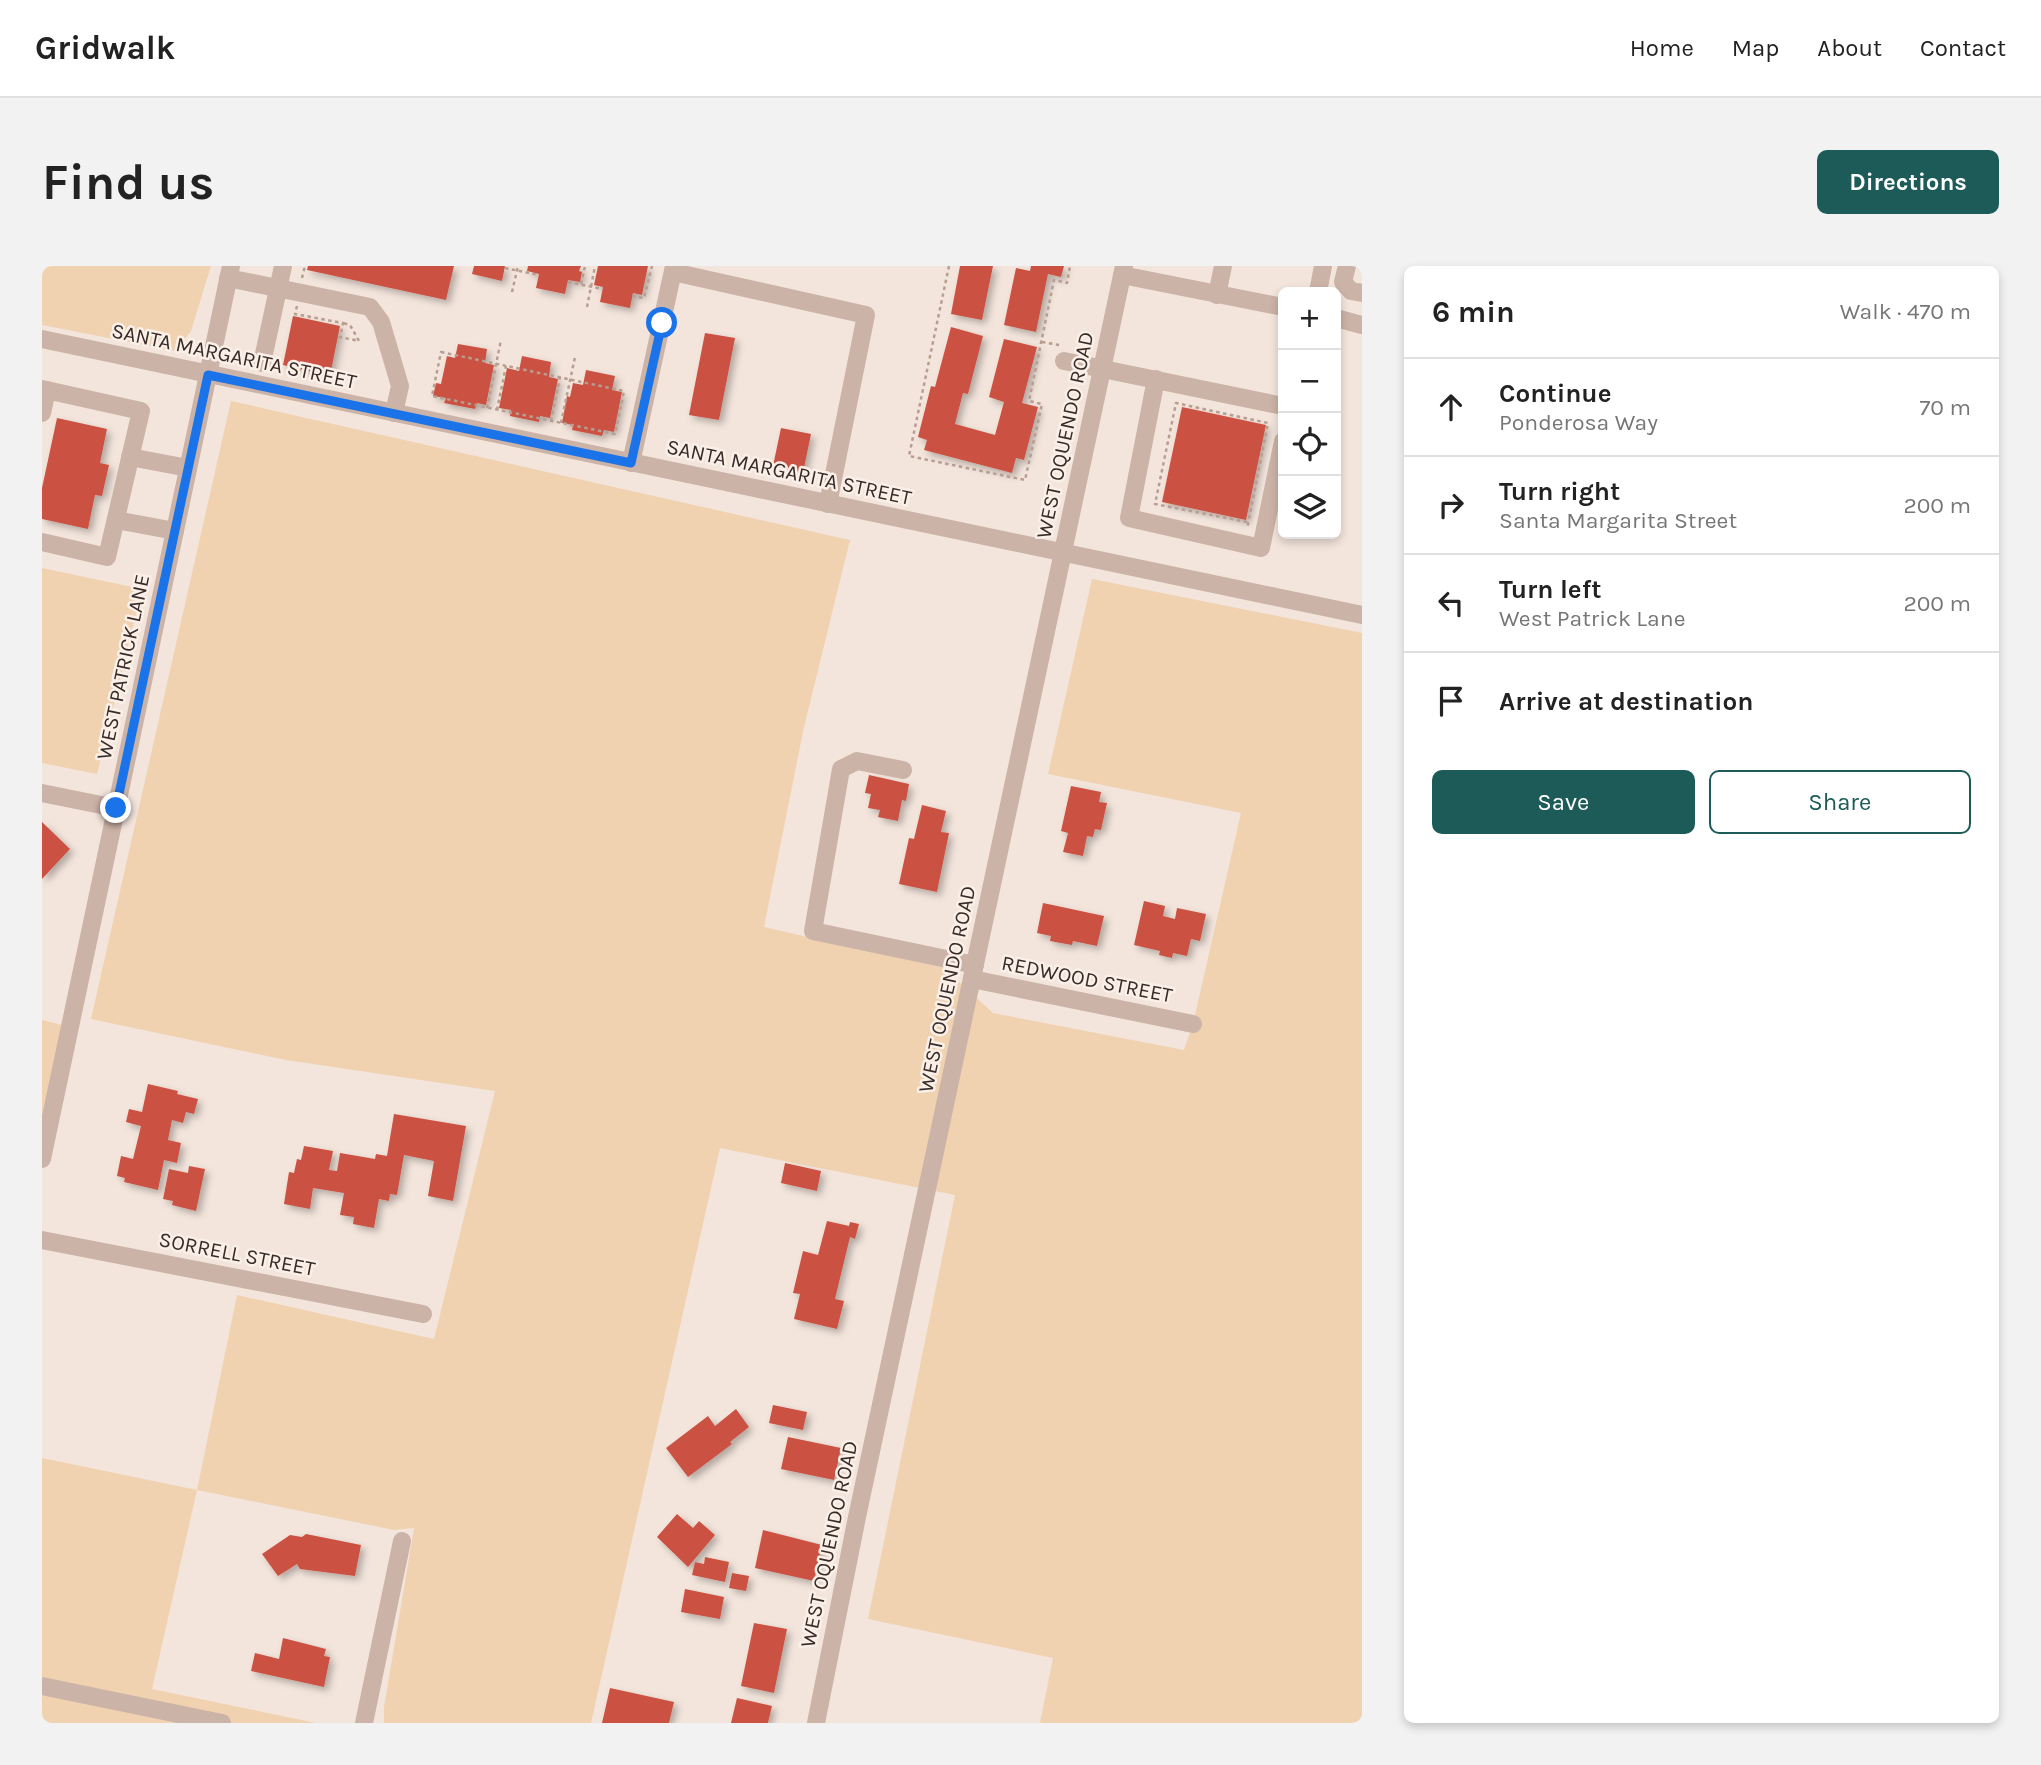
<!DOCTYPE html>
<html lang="en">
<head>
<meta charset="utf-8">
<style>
	:root { --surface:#fff; --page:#f2f2f2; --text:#222; --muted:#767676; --line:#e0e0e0; --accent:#1c5b57 }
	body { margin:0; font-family:Karla,sans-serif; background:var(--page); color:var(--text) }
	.controls { position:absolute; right:21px; top:21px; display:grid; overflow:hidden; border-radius:10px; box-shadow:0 4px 10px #0003 }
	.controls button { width:63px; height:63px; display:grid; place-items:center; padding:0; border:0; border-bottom:2px solid var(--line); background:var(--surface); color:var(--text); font:35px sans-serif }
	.stop { position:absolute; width:21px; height:21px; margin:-16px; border:5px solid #1a73e8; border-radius:50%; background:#fff }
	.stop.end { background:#1a73e8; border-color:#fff; box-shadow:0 2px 7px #0008 }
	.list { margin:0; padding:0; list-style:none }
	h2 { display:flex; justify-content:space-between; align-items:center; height:91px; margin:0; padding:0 28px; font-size:30px }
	h2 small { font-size:23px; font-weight:400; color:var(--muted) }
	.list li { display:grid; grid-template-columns:46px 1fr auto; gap:21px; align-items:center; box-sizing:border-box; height:98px; padding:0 28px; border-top:2px solid var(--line) }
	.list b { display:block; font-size:26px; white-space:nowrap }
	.list p { margin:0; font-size:23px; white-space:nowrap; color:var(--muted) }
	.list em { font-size:23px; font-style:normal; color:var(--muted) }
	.actions { display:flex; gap:14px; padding:21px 28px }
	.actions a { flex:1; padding:16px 0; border:2px solid var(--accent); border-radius:10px; text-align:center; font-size:24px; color:var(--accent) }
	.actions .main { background:var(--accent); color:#fff }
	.icon { flex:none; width:38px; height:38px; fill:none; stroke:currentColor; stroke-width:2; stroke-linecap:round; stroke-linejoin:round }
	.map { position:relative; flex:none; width:1320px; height:1457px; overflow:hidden; border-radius:10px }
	header { display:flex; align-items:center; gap:42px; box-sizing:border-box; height:98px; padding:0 35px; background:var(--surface); border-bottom:2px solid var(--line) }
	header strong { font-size:33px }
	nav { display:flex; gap:38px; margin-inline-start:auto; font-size:24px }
	.intro { display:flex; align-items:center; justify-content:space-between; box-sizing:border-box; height:168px; padding:0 42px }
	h1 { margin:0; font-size:49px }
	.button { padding:18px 32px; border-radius:10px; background:var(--accent); color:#fff; font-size:24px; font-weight:700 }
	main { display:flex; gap:42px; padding:0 42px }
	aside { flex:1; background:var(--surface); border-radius:10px; box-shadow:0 4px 10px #0003 }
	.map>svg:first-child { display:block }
	.sand { fill:#f0d2b1 }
	.building { fill:#cb5142; filter:url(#shadow) }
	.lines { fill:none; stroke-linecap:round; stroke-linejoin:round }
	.path { stroke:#b89d91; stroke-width:2.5; stroke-dasharray:3.5 3.5; stroke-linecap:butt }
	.minor { stroke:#ccb3a7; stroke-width:18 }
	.route { stroke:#1a73e8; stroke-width:9 }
	.labels { text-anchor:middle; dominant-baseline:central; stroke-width:5; stroke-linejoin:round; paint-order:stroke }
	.street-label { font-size:21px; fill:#382b28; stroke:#faf0e8 }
</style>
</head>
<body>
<header>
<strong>Gridwalk</strong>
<nav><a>Home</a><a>Map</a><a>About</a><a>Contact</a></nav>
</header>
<div class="intro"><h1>Find us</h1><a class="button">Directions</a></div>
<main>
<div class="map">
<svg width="1320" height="1457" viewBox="0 0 1320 1457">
	<defs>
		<filter id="shadow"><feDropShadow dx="4" dy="4" stdDeviation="3.5" flood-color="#0004"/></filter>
	</defs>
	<rect width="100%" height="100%" fill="#f3e5dc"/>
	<!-- sand -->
	<g class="sand">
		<polygon points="0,0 169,0 149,65 133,85 0,59"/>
		<polygon points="189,135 808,274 762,461 722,661 902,702 951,747 1142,784 1151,758 1199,547 1006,508 1050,313 1320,367 1320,1457 998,1457 1011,1392 826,1353 913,929 678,882 549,1457 342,1457 342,1441 372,1262 352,1264 155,1224 110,1423 274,1457 0,1457 0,1192 155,1224 195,1029 392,1073 453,825 244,794 49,753"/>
		<polygon points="0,302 100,323 55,508 0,497"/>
		<polygon points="0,754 20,759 0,862"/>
	</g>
	<!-- building -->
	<g class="building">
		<polygon points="266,0 412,0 404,34 265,4"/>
		<polygon points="432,0 463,0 460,15 430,8"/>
		<polygon points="486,0 539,0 537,5 540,6 538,16 526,14 523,28 494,22 497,8 485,5"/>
		<polygon points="556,0 606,0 600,29 591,27 588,42 558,36 561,21 552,19"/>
		<polygon points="918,0 951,0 940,54 909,48"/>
		<polygon points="989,0 1022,0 1019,11 1006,8 994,66 962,59 974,2 988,5"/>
		<polygon points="251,50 298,60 288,110 241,99"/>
		<polygon points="909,61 941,70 926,128 921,127 913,158 953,169 962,136 947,131 962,73 995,81 980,137 996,141 982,194 974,192 970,207 882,184 885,174 876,171 889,120 893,121"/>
		<polygon points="663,67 693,72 677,154 647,149"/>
		<polygon points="416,78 445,83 443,97 452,99 444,139 435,137 433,143 402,137 404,132 391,130 394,117 399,118 405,90 413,92"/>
		<polygon points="480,90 509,96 507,111 516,113 508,152 498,150 497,156 468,150 469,144 457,142 465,102 477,105"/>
		<polygon points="544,104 573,110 570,124 580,126 572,166 562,164 560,170 530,164 531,159 520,157 525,130 528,131 531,117 541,119"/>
		<polygon points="1140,141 1224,159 1204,254 1120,236"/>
		<polygon points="15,152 65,163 58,197 67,199 60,230 53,229 46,263 0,253 0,222"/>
		<polygon points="739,162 769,168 761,207 731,200"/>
		<polygon points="827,509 867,518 864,535 860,534 856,555 836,551 838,544 826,542 829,528 823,527"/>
		<polygon points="1029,520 1059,526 1057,536 1065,537 1059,564 1053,563 1051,571 1045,570 1041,590 1021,586 1026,567 1019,565"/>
		<polygon points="880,539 904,545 899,566 907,567 895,626 857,618 867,572 872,573"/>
		<polygon points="0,556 28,583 0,613"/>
		<polygon points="1102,635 1123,640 1121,650 1133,653 1135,642 1164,648 1158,675 1149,673 1145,690 1131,687 1130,692 1117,689 1118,685 1092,679"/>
		<polygon points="1001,637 1062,650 1055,680 1031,675 1030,679 1008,675 1009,670 995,667"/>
		<polygon points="106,818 136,825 135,828 156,833 152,848 144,846 141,857 130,854 126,874 139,877 135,897 122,894 116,924 82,916 83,912 75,910 79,890 91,893 99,860 84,856 87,843 100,846"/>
		<polygon points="352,848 424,860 411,935 386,930 392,895 362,889 355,929 348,928 347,935 337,933 332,962 311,958 312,951 298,949 302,927 271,922 268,943 242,938 247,906 252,907 255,893 259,894 262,880 291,885 287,904 295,905 298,887 333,893 334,888 345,890"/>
		<polygon points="743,897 779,905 775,925 739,917"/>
		<polygon points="147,900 163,903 154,945 130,939 131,935 121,933 127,903 146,907"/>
		<polygon points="785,955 807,960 808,956 817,958 813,973 808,971 793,1033 802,1035 795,1063 752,1053 758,1028 751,1027 761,985 776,989"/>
		<polygon points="731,1139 765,1146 761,1164 727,1157"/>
		<polygon points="694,1143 707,1161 688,1176 690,1178 646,1211 624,1182 666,1150 673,1160"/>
		<polygon points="746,1171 799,1182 792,1214 739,1203"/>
		<polygon points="635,1248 651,1262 657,1255 673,1269 646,1301 615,1271"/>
		<polygon points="721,1264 780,1279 772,1315 713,1302"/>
		<polygon points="264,1268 319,1279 313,1310 258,1303 255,1298 236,1310 220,1288 248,1269 260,1271"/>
		<polygon points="663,1291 687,1296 683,1316 650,1309 653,1296 662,1298"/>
		<polygon points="690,1307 707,1310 704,1325 687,1322"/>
		<polygon points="643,1323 682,1331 678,1353 639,1346"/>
		<polygon points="712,1357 745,1363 732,1427 699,1420"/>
		<polygon points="241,1372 284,1383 282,1390 288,1391 282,1421 209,1405 213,1387 237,1393"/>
		<polygon points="568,1422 632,1436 627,1457 560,1457"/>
		<polygon points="695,1432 730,1440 726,1457 689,1457"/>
	</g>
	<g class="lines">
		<!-- path -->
		<g class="path">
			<polyline points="907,0 867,190 983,214 1000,138 987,135 1012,14 1025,17 1028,0"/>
			<polyline points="463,2 497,9"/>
			<polyline points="260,12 263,0"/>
			<polyline points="526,16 561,23"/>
			<polyline points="539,18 543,0"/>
			<polyline points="470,26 476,0"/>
			<polyline points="590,30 602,32 610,0"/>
			<polyline points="255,40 253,48 301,57 298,71 317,75 308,59 301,57"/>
			<polyline points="545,41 553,0"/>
			<polyline points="1000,76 1017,79"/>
			<polygon points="399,86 582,125 573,168 390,130"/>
			<polyline points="445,142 459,74"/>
			<polyline points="455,144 464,100"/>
			<polyline points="509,155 518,111"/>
			<polyline points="519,157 533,91"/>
			<polyline points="1205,256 1113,238 1134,137 1226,157 1205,263"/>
		</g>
		<!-- minor -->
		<g class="minor">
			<polyline points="1305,0 1301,16 1309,25 1320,27"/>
			<polyline points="631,6 824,49 786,238"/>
			<polyline points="1080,9 1241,41"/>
			<polyline points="186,12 328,41 339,56 358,120 352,147"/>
			<polyline points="1276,26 1281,0"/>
			<polyline points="1175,29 1181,0"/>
			<polyline points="1294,52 1320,59"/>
			<path d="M0,73c439,96 881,180 1320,276"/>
			<polyline points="1022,95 1241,140"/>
			<polyline points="220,97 241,0"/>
			<polyline points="1114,113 1087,252 1219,282 1241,175"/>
			<polyline points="0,123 99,145 65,291 0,276"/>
			<polyline points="0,147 5,124"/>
			<polyline points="88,191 146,202"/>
			<polyline points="589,197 632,0"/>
			<polyline points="74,254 133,265"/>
			<polyline points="861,504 815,495 799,503 771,665 933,699"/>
			<polyline points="0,527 74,542"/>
			<polyline points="930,713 1151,758"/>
			<polyline points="0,893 189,0"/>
			<polyline points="0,974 381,1048"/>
			<polyline points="0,1420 180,1457"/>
			<polyline points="322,1457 360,1275"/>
			<polyline points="774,1457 815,1251 1082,0"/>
		</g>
	</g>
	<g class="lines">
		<!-- route -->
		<polyline class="route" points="74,542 166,109 589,197 620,57"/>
	</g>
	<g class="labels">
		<!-- street labels -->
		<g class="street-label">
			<text transform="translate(192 90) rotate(12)">SANTA MARGARITA STREET</text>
			<text transform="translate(1023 169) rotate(-78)">WEST OQUENDO ROAD</text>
			<text transform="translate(747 206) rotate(12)">SANTA MARGARITA STREET</text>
			<text transform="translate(81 401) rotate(-78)">WEST PATRICK LANE</text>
			<text transform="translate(1045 713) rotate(11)">REDWOOD STREET</text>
			<text transform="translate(905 723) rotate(-78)">WEST OQUENDO ROAD</text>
			<text transform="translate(195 988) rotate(11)">SORRELL STREET</text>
			<text transform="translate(787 1278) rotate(-78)">WEST OQUENDO ROAD</text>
		</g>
	</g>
</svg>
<div class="controls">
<button>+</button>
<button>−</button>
<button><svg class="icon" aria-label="locate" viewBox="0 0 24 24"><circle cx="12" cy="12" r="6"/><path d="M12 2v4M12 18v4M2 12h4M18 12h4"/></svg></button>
<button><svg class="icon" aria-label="layers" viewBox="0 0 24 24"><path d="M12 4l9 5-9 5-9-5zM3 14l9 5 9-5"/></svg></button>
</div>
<div class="stop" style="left:620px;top:57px"></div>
<div class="stop end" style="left:74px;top:542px"></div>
</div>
<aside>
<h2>6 min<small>Walk · 470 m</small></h2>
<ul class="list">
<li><svg class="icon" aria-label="ahead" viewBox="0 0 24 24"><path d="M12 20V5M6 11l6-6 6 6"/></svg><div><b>Continue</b><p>Ponderosa Way</p></div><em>70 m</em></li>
<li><svg class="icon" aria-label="right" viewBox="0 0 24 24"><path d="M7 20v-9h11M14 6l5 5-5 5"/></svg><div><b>Turn right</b><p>Santa Margarita Street</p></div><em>200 m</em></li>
<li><svg class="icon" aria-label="left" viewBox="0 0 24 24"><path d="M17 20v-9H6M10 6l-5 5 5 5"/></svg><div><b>Turn left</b><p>West Patrick Lane</p></div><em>200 m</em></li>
<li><svg class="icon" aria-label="arrive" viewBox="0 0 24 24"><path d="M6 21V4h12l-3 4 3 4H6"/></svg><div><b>Arrive at destination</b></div></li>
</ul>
<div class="actions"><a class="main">Save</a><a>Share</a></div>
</aside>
</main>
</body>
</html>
